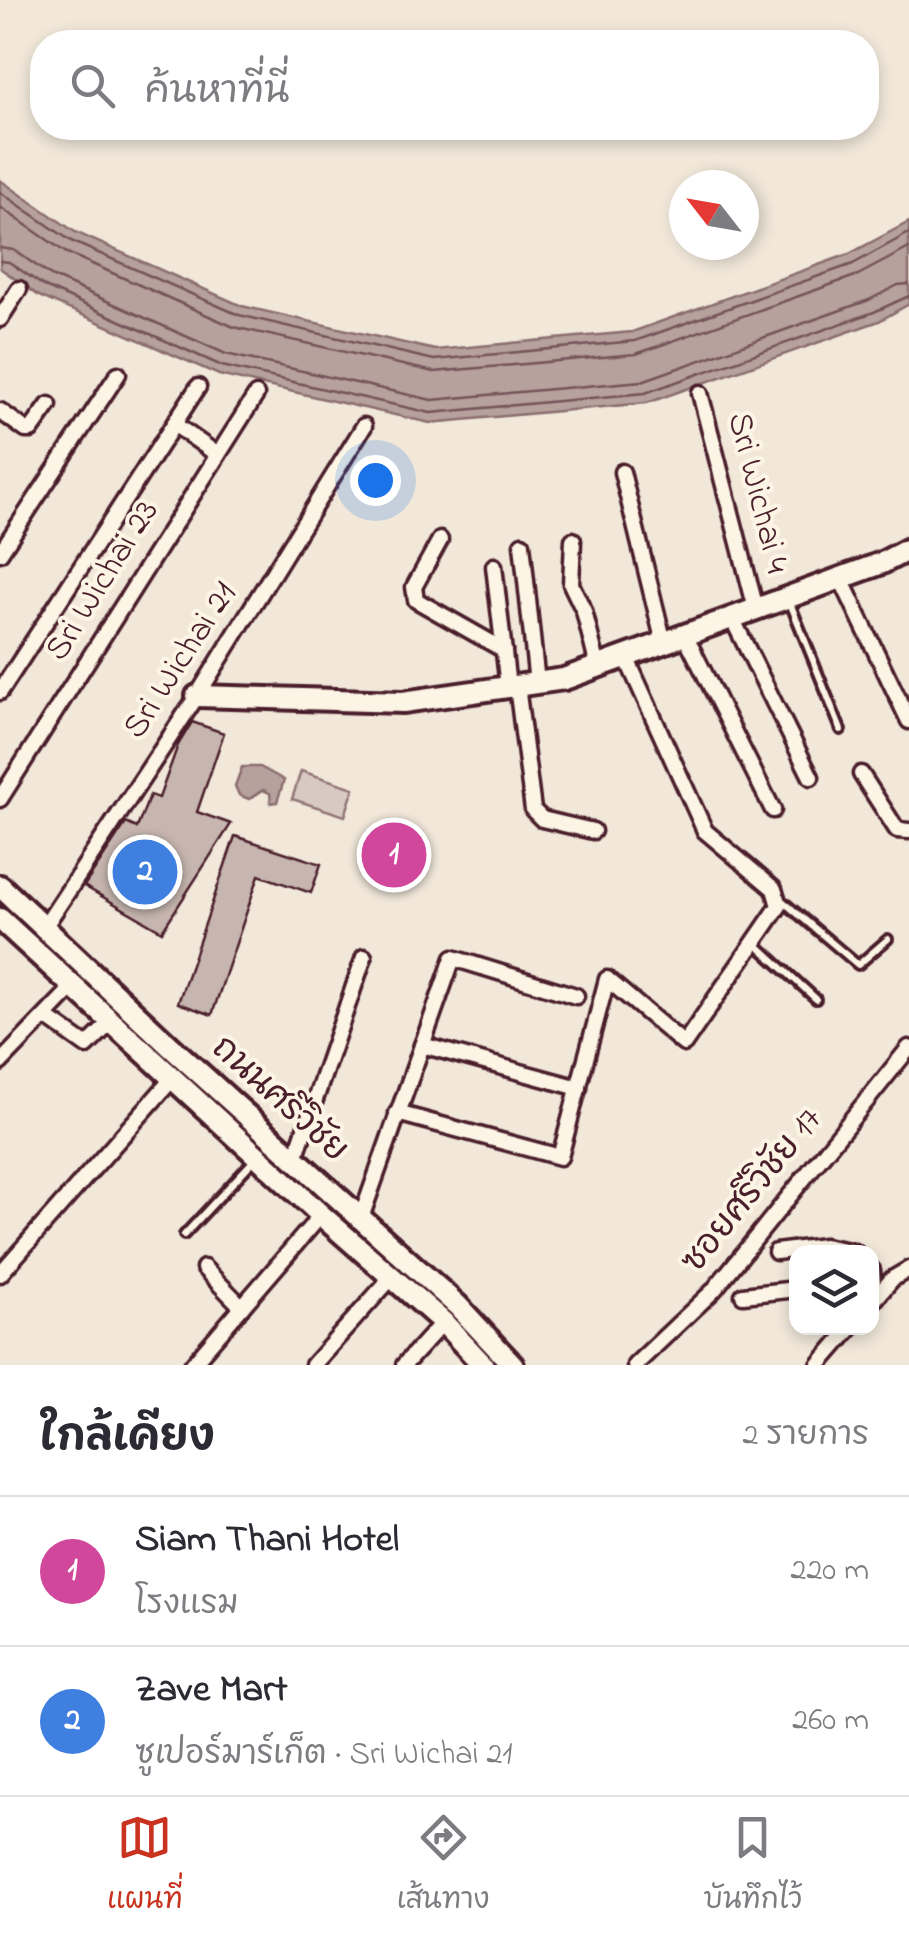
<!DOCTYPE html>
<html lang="th">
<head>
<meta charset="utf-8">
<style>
	:root { --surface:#fff; --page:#f2f2f3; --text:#2b2b33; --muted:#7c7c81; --line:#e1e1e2; --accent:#c8321e }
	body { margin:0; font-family:"Indie Flower","Playpen Sans Thai",sans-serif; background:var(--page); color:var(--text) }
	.controls { position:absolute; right:30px; bottom:30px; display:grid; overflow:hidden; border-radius:20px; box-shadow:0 5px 15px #0003 }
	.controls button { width:90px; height:90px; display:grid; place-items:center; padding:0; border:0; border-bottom:2px solid var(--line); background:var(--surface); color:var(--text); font:50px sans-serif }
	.compass { position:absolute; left:669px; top:170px; width:90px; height:90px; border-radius:50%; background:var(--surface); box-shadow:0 5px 15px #0003; rotate:301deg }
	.you { position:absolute; left:375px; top:480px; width:35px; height:35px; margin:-25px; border:8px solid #fff; border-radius:50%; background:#1a73e8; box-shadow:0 0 0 15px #1a73e833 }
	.badge { display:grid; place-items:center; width:65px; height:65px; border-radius:50%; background:var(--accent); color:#fff; font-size:32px; font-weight:700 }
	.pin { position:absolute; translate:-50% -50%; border:5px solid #fff; box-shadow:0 2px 10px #0006 }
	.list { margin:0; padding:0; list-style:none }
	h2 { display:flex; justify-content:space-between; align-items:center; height:130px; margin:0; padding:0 40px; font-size:42px }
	h2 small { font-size:32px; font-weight:400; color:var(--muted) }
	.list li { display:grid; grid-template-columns:65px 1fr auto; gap:30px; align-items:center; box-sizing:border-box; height:150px; padding:0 40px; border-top:2px solid var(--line) }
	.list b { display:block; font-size:38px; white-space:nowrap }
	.list p { margin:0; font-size:32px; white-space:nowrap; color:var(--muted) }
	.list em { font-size:32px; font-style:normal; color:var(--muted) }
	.icon { flex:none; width:55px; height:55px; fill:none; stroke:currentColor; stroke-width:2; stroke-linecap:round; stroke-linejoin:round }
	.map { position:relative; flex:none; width:909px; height:1365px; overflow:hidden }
	.search { position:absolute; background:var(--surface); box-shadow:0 5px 15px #0003; left:30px; right:30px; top:30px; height:110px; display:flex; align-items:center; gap:25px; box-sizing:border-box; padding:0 35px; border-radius:40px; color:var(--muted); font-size:38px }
	.sheet { height:430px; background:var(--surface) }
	nav { display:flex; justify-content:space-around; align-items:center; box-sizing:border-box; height:140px; border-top:2px solid var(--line); background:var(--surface); font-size:28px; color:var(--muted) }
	nav a { display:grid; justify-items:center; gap:5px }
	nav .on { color:var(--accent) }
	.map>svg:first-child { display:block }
	.green { fill:#d8cac0; stroke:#917476; stroke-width:2.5 }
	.water { fill:#b6a19c; stroke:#8b6d6f; stroke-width:2.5 }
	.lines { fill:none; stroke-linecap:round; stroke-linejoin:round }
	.shore { stroke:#755358; stroke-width:2.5 }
	.building { fill:#c7b6af; stroke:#4a1f2b; stroke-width:2.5 }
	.lane-casing { stroke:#4a1f2b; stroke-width:14 }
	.street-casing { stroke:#4a1f2b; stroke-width:21 }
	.secondary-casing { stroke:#4a1f2b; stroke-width:28 }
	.primary-casing { stroke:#4a1f2b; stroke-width:28 }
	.lane { stroke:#fcf5e5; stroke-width:6 }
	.street { stroke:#fcf5e5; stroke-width:14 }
	.secondary { stroke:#fcf5e5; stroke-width:20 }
	.primary { stroke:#fcf5e5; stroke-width:20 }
	.labels { text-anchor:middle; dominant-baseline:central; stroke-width:8; stroke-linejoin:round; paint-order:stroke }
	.street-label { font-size:35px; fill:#4a1f2b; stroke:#fcf5e5 }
</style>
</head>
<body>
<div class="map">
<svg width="909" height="1365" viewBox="0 0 909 1365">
	<rect width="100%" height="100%" fill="#f1e8da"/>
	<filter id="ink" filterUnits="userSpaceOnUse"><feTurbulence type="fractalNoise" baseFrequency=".01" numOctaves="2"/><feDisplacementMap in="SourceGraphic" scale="20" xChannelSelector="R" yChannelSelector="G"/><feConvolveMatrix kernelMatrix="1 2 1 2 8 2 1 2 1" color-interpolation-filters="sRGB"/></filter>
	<g filter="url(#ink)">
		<!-- green -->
		<polygon class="green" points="301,771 354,788 345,816 292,799"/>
		<!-- water -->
		<g class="water">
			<polygon points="0,180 75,232 242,306 435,350 632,332 849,254 909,222 909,304 879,321 647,403 430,423 219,375 39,296 0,268"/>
			<polygon points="242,767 260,767 284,780 277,802 271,803 270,793 263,790 249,799 239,795 235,786"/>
		</g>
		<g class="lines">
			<!-- shore -->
			<g class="shore">
				<polyline points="0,192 71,241 239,315 434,360 635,341 853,264 909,233"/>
				<polyline points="0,207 65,252 234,327 434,372 636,354 858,275 909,248"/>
				<polyline points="0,248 14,250 51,276 226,354 432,400 642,381 869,300 898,285 909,284"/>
				<polyline points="0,261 9,262 45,287 222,366 431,413 645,393 874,312 909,296"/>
			</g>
		</g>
		<!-- building -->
		<g class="building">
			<polygon points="192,722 224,733 197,812 231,824 162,931 84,886 126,823 137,828 150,795 159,798 178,745"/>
			<polygon points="235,836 321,864 311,893 259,875 212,1015 178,1003"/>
		</g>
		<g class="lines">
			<!-- lane casing -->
			<g class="lane-casing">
				<g id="lane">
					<polyline points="790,603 841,730"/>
					<polyline points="779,898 858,965 888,939"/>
					<polyline points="756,944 816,999"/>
					<polyline points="184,1235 255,1159"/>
				</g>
			</g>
			<!-- street casing -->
			<g class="street-casing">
				<g id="street">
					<polyline points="0,319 19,289"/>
					<polyline points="700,393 756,609"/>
					<polyline points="0,411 26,430 31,430 49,405"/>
					<polyline points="174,424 218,455"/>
					<polyline points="622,472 664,643"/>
					<polyline points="440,540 414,587 416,600 504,650"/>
					<polyline points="573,540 571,584 584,611 598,667"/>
					<polyline points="522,544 537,683"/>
					<polyline points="0,553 118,374"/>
					<polyline points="494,566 508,687"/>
					<polyline points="840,577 909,721"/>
					<polyline points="732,618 811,777"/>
					<polyline points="685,635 773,810"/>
					<polyline points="517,686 533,810 542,819 593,831"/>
					<polyline points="0,692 198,387"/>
					<polyline points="861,774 897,830 909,831"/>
					<polyline points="0,799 256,395"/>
					<polyline points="45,926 197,696 364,426"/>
					<polyline points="46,1017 87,1046 112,1021"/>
					<polyline points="422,1045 579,1088"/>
					<polyline points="0,1063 74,986"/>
					<polyline points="397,1113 560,1157 607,979 684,1044 779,906 774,889 705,831 626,657"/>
					<polyline points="295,1158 364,957"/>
					<polyline points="361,1218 453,958 576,996"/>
					<polyline points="776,1252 824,1246 855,1252"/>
					<polyline points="204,1268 242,1307"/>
					<polyline points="872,1270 873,1284"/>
					<polyline points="0,1274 173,1078"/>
					<polyline points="743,1295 796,1289"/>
					<polyline points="872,1303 892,1279 909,1269"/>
					<polyline points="192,1365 321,1215"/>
					<polyline points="313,1365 391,1278"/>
					<polyline points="404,1365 443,1322"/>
					<polyline points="635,1365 713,1291 909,1048"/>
					<polyline points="819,1365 851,1328"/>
				</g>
			</g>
			<!-- secondary casing -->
			<g class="secondary-casing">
				<polyline id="secondary" points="197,696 403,702 564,679 882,563 909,549"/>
			</g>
			<!-- primary casing -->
			<g class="primary-casing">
				<g id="primary">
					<polyline points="0,886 171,1047 458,1306 513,1365"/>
					<polyline points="0,919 321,1215 443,1322 483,1365"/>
				</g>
			</g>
			<!-- lane -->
			<use href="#lane" class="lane"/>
			<!-- street -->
			<use href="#street" class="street"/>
			<!-- secondary -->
			<use href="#secondary" class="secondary"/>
			<!-- primary -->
			<use href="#primary" class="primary"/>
		</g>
	</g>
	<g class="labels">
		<!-- street labels -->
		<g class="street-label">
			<text transform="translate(757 493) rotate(76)">Sri Wichai 4</text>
			<text transform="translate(103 581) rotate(-58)">Sri Wichai 23</text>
			<text transform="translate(181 661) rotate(-57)">Sri Wichai 21</text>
			<text transform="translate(279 1100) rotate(42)">ถนนศรีวิชัย</text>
			<text transform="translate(753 1191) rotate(-51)">ซอยศรีวิชัย 17</text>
		</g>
	</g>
</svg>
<div class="controls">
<button><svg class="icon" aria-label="layers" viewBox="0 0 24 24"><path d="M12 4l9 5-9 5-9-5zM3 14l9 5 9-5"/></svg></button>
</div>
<svg class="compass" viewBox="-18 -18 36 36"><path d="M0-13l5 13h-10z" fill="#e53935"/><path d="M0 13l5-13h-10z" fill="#7c7c81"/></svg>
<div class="you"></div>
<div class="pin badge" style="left:394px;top:855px;background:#d1479c">1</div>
<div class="pin badge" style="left:145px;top:872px;background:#3f7fe0">2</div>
<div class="search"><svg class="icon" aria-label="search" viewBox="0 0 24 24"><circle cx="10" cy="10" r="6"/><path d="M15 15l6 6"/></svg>ค้นหาที่นี่</div>
</div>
<section class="sheet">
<h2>ใกล้เคียง<small>2 รายการ</small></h2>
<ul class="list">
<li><span class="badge" style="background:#d1479c">1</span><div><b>Siam Thani Hotel</b><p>โรงแรม</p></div><em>220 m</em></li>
<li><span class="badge" style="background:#3f7fe0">2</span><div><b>Zave Mart</b><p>ซูเปอร์มาร์เก็ต · Sri Wichai 21</p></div><em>260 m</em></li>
</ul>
</section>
<nav>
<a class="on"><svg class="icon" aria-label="map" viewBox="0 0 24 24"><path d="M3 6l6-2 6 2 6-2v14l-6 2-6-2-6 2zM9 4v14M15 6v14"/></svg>แผนที่</a>
<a><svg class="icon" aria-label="directions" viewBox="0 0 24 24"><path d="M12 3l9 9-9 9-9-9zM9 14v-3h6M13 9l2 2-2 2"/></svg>เส้นทาง</a>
<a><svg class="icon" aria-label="saved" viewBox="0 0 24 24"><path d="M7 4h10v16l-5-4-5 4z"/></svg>บันทึกไว้</a>
</nav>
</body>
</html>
